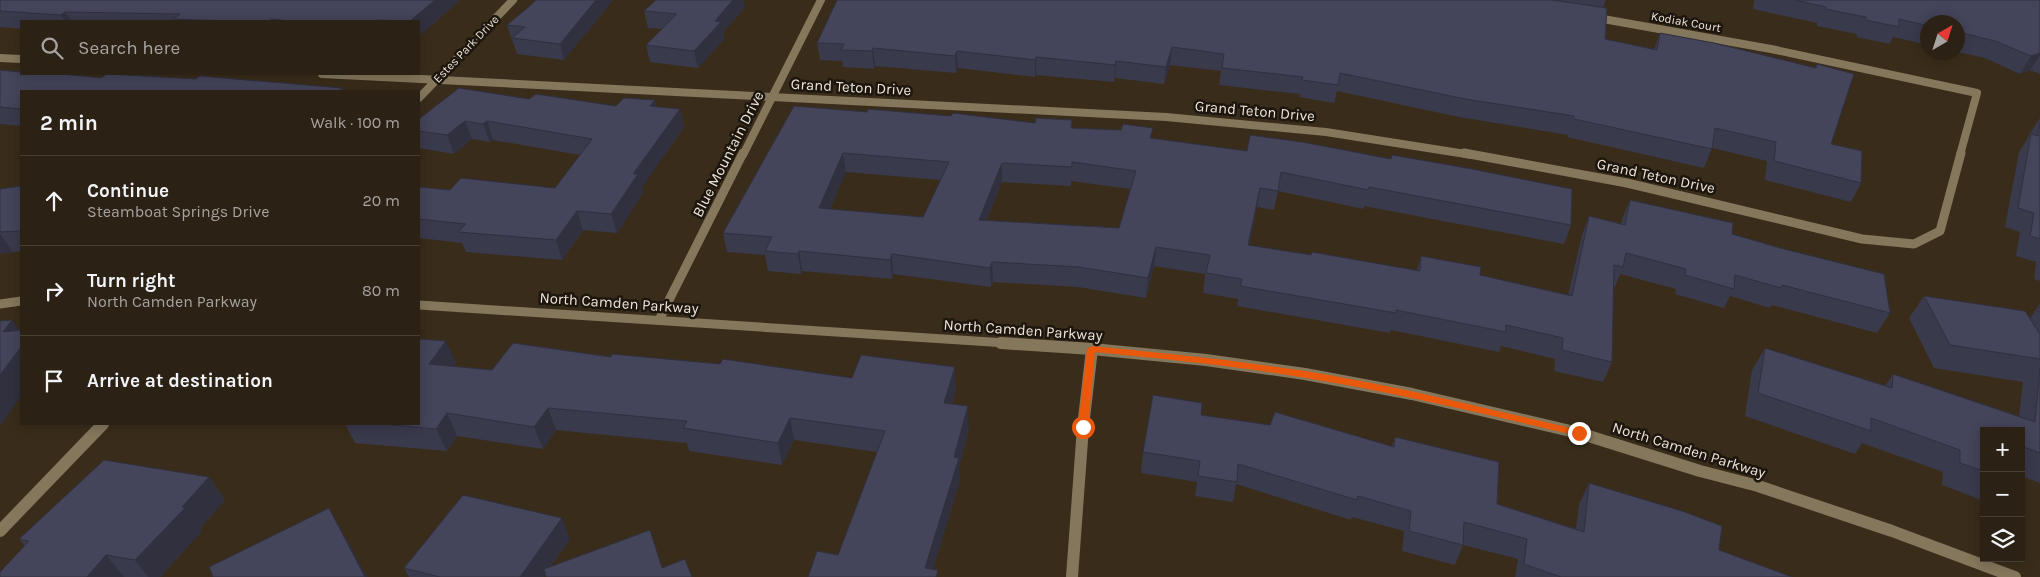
<!DOCTYPE html>
<html lang="en">
<head>
<meta charset="utf-8">
<style>
	:root { --surface:#2b2114; --page:#372e22; --text:#f1f3f6; --muted:#a6a3a0; --line:#473e34 }
	body { margin:0; font-family:Karla,sans-serif; background:var(--page); color:var(--text) }
	.controls { position:absolute; right:15px; bottom:15px; display:grid; overflow:hidden; border-radius:0px; box-shadow:0 2px 12px #0003 }
	.controls button { width:45px; height:45px; display:grid; place-items:center; padding:0; border:0; border-bottom:1px solid var(--line); background:var(--surface); color:var(--text); font:25px sans-serif }
	.compass { position:absolute; left:1920px; top:15px; width:45px; height:45px; border-radius:50%; background:var(--surface); box-shadow:0 2px 12px #0003; rotate:39deg }
	.stop { position:absolute; width:15px; height:15px; margin:-11px; border:4px solid #ea580c; border-radius:50%; background:#fff }
	.stop.end { background:#ea580c; border-color:#fff; box-shadow:0 1px 5px #0008 }
	.list { margin:0; padding:0; list-style:none }
	h2 { display:flex; justify-content:space-between; align-items:center; height:65px; margin:0; padding:0 20px; font-size:21px }
	h2 small { font-size:16px; font-weight:400; color:var(--muted) }
	.list li { display:grid; grid-template-columns:32px 1fr auto; gap:15px; align-items:center; box-sizing:border-box; height:90px; padding:0 20px; border-top:1px solid var(--line) }
	.list b { display:block; font-size:19px; white-space:nowrap }
	.list p { margin:0; font-size:16px; white-space:nowrap; color:var(--muted) }
	.list em { font-size:16px; font-style:normal; color:var(--muted) }
	.icon { flex:none; width:28px; height:28px; fill:none; stroke:currentColor; stroke-width:2; stroke-linecap:round; stroke-linejoin:round }
	.map { position:relative; flex:none; width:2040px; height:577px; overflow:hidden }
	.search { position:absolute; background:var(--surface); box-shadow:0 2px 12px #0003; left:20px; top:20px; width:400px; height:55px; display:flex; align-items:center; gap:12px; box-sizing:border-box; padding:0 18px; border-radius:0px; color:var(--muted); font-size:19px }
	.panel { position:absolute; background:var(--surface); box-shadow:0 2px 12px #0003; left:20px; top:90px; width:400px; height:335px; border-radius:0px }
	.map>svg:first-child { display:block }
	.lines { fill:none; stroke-linecap:round; stroke-linejoin:round }
	.minor-far2 { stroke:#85775c; stroke-width:8 }
	.minor-far1 { stroke:#85775c; stroke-width:9 }
	.minor { stroke:#85775c; stroke-width:12 }
	.wall { fill:#3a3a4d; fill-rule:evenodd }
	.shaded-wall { fill:#30303f }
	.building { fill:#44445a; stroke:#30303f; fill-rule:evenodd }
	.route { fill:#ea580c }
	.labels { text-anchor:middle; dominant-baseline:central; stroke-width:5; stroke-linejoin:round; paint-order:stroke }
	.far-street-label { font-size:12px; fill:#ece4d8; stroke:#1c160e }
	.street-label { font-size:15px; fill:#ece4d8; stroke:#1c160e }
</style>
</head>
<body>
<div class="map">
<svg width="2040" height="577" viewBox="0 0 2040 577">
	<rect width="100%" height="100%" fill="#392c1a"/>
	<g class="lines">
		<!-- minor-far2 -->
		<g class="minor-far2">
			<polyline points="1592,17 1771,49 1977,93 1960,155"/>
			<polyline points="0,58 21,59"/>
			<polyline points="322,74 1166,117 1326,132 1472,155"/>
			<polyline points="419,98 513,0"/>
			<polyline points="743,155 821,0"/>
		</g>
		<!-- minor-far1 -->
		<g class="minor-far1">
			<polyline points="1464,153 1627,183 1862,239 1914,244 1940,231 1961,153"/>
			<polyline points="0,304 21,301"/>
			<polyline points="419,305 1021,344"/>
			<polyline points="659,320 743,153"/>
		</g>
		<!-- minor -->
		<g class="minor">
			<polyline points="1001,343 1092,349 1206,360 1305,374 1412,394 1579,433 1700,471 1758,486 1892,531 2015,577"/>
			<polyline points="0,531 103,424"/>
			<polyline points="1072,577 1083,427 1092,349"/>
		</g>
	</g>
	<!-- wall -->
	<g class="wall">
		<polygon points="0,0 460,0 419,36 419,21 21,21 21,29 0,27"/>
		<polygon points="536,0 613,0 564,60 517,54 507,25 531,5"/>
		<polygon points="837,0 1606,0 1603,8 1605,39 1654,49 1660,33 1831,144 1861,183 1851,202 1765,180 1767,161 1712,148 1704,168 1567,137 1568,135 1459,117 1337,91 1334,103 1299,97 1300,94 1219,85 1221,71 1170,65 1164,84 1115,78 1114,82 1036,75 1035,77 958,68 956,73 875,66 874,69 843,67 842,61 820,60 817,43"/>
		<polygon points="1754,0 2040,0 2040,74 2030,70 2020,74 1985,58 1958,52 1958,22 1928,22 1928,45 1893,37 1890,44 1857,37 1857,34 1817,26 1817,23 1753,9"/>
		<polygon points="745,7 723,32 724,39 698,68 650,62 646,45 662,29 648,28 644,11"/>
		<polygon points="0,70 101,78 342,88 343,91 21,91 21,126 0,124"/>
		<polygon points="616,106 656,107 680,109 684,127 642,187 643,193 617,233 583,230 562,260 466,252 462,243 419,238 419,187 450,190 555,188 580,155 493,140 490,142 472,139 454,154 419,148 419,119"/>
		<path d="M867,112l168,11 37,-3v8l175,23 144,8 1,-4 179,70 -7,19 -200,-38v3l-86,-18 -4,19 -17,-3 -8,38 168,25 4,-14 59,19 88,20 14,-60 7,-19 32,8 1,-5 8,-19 102,34 158,79 -13,20 -105,-28 -2,3 -40,-12 -6,12 -49,-14 1,-5 -56,-15 -5,13h-2l-1,75 -9,20 -49,-11 1,-12 -54,-13 -2,6 -108,-22 -1,3 -153,-27 1,-7 -35,-6 2,-19 -51,-8 -8,32 -68,-11 -85,-5 -2,5 -98,-13 -1,5 -90,-8 -1,3 -33,-3 -3,-16 -38,-3 -4,-19zM846,172l95,8 -18,37 -93,-8zM1071,181l59,8 -11,39 -132,-8 15,-38 69,4z"/>
		<polygon points="2040,118 2040,281 2034,279 2036,262 2016,256 2020,232 2005,227 2019,152 2028,138 2029,135"/>
		<polygon points="21,186 21,251 0,254 0,189"/>
		<polygon points="1924,296 2030,319 2040,303 2040,483 2021,476 2021,431 1984,431 1984,501 1942,485 1943,472 1862,443 1855,454 1745,416 1752,370 1765,348 1885,386 1893,374 2019,416 2023,382 1934,368 1909,318"/>
		<polygon points="419,339 456,363 453,367 492,370 611,357 852,378 956,389 952,404 969,429 959,467 960,480 933,569 838,555 877,452 794,440 782,465 689,451 687,443 556,430 543,449 457,436 447,451 355,443 345,424 419,424"/>
		<polygon points="1201,415 1392,446 1395,437 1497,504 1576,529 1579,504 1589,483 1719,550 1792,577 1515,577 1518,559 1463,545 1455,565 1402,551 1404,531 1352,517 1351,520 1236,484 1233,502 1195,496 1197,482 1141,473 1143,452"/>
		<polygon points="209,477 225,500 200,528 202,531 160,577 0,577 25,546 19,539"/>
		<polygon points="570,539 551,566 662,568 692,577 545,574 543,577 409,577 404,568"/>
	</g>
	<!-- shaded-wall -->
	<g class="shaded-wall">
		<polygon points="435,0 460,0 419,36 419,21 410,21"/>
		<polygon points="596,0 613,0 564,60 560,44"/>
		<polygon points="733,0 744,0 745,7 723,32 724,39 698,68 694,51 715,21"/>
		<polygon points="65,12 71,21 65,21 61,15"/>
		<polygon points="1172,47 1170,65 1164,84 1166,67"/>
		<polygon points="873,48 875,66 874,69 872,51"/>
		<polygon points="957,51 958,68 956,73 955,56"/>
		<polygon points="2040,53 2040,55 2030,70 2020,74 2031,56"/>
		<polygon points="1036,57 1036,75 1035,77 1035,60"/>
		<polygon points="1116,61 1115,78 1114,82 1115,65"/>
		<polygon points="655,100 659,119 650,106"/>
		<polygon points="680,109 684,127 642,187 643,193 617,233 611,214 633,174"/>
		<polygon points="465,121 472,139 454,154 447,135"/>
		<polygon points="487,121 493,140 490,142 483,124"/>
		<polygon points="843,153 846,172 822,227 819,208"/>
		<polygon points="1002,163 1002,182 979,239 979,220"/>
		<polygon points="1260,188 1257,207 1245,264 1248,245"/>
		<polygon points="577,211 583,230 562,260 556,240"/>
		<polygon points="0,234 13,252 0,254"/>
		<polygon points="1156,247 1154,266 1146,298 1148,278"/>
		<polygon points="799,251 802,271 801,274 798,254"/>
		<polygon points="892,254 893,274 892,279 890,260"/>
		<polygon points="992,262 993,282 991,287 990,268"/>
		<polygon points="12,320 21,332 21,396 0,426 0,375 3,332"/>
		<polygon points="446,341 456,363 439,387 429,364"/>
		<polygon points="955,367 956,389 945,426 944,403"/>
		<polygon points="968,406 969,429 959,467 960,480 931,577 925,568"/>
		<polygon points="548,408 556,430 543,449 534,427"/>
		<polygon points="447,413 457,436 447,451 436,429"/>
		<polygon points="790,418 794,440 782,465 778,443"/>
		<polygon points="209,477 225,500 200,528 202,531 160,577 148,577 135,560 182,507"/>
		<polygon points="329,508 345,536 367,577 365,577"/>
		<polygon points="562,518 570,539 543,577 520,577"/>
		<polygon points="106,555 124,577 87,577"/>
	</g>
	<!-- building -->
	<g class="building">
		<polygon points="0,0 435,0 410,21 377,20 375,21 290,21 271,19 268,21 234,21 173,19 180,14 65,12 61,15 0,11"/>
		<polygon points="536,0 596,0 560,44 512,38 525,27 507,25 531,5"/>
		<polygon points="656,0 733,0 715,21 721,22 694,51 646,45 677,14 644,11"/>
		<polygon points="837,0 1552,0 1607,8 1605,39 1657,50 1660,33 1714,43 1816,68 1817,64 1854,74 1831,144 1862,151 1861,183 1774,161 1776,142 1715,128 1712,149 1574,119 1574,116 1465,99 1340,73 1338,85 1302,80 1303,77 1222,68 1224,54 1172,47 1166,67 1116,61 1115,65 1036,57 1035,60 957,51 955,56 873,48 872,51 841,50 844,44 817,43"/>
		<polygon points="1795,0 2040,0 2040,53 2031,56 1995,41 1958,32 1958,22 1928,22 1928,26 1899,19 1899,27 1866,20 1866,17 1825,9 1826,7"/>
		<polygon points="0,70 19,72 21,71 21,74 62,74 101,78 107,74 196,79 200,76 342,88 338,91 21,91 21,109 0,107"/>
		<polygon points="459,88 529,99 536,94 616,106 624,98 655,100 650,106 680,109 633,174 638,174 611,214 577,211 556,240 458,232 466,224 419,219 419,187 450,190 461,178 555,188 592,139 487,121 483,124 465,121 447,135 419,131 419,119"/>
		<path d="M794,106l73,6 1,-3 83,7 2,-3 82,10 1,-5 36,2 -1,8 50,2 2,-6 30,4 -3,10 97,13 3,-16 52,7 89,17 1,-4 80,14 100,20 -1,36 -202,-38 -1,3 -87,-18 -3,19 -18,-3 -12,57 63,10 1,-3 108,19 1,-15 60,11 -1,8 92,21 17,-80 36,9 5,-25 103,23 -1,11 52,15 100,25 6,39 -108,-28 -1,3 -46,-13 -1,14 -49,-14 1,-6 -60,-16 -3,14 -9,-2 -2,97 -50,-12 1,-12 -57,-13v7l-110,-22v3l-156,-27 2,-7 -36,-6 4,-18 -54,-8 -8,31 -69,-11 -87,-5 -2,6 -98,-14 -2,6 -91,-9 -1,3 -33,-3 7,-14 -49,-4zM843,153l106,9 -26,55 -104,-9zM1072,162l64,9 -17,57 -140,-8 23,-57 70,4z"/>
		<polygon points="2040,122 2040,239 2030,236 2034,213 2018,208 2031,134 2038,136"/>
		<polygon points="21,186 21,231 0,232 0,189"/>
		<polygon points="1924,296 2025,311 2040,334 2040,359 1950,345"/>
		<polygon points="2040,306 2040,312 2037,311"/>
		<polygon points="12,320 3,332 21,330 21,347 0,375 0,321"/>
		<polygon points="419,339 446,341 429,364 492,370 513,343 611,357 612,354 720,364 723,359 852,378 861,355 955,367 944,403 968,406 954,457 959,458 925,568 938,570 936,577 808,577 817,551 838,555 885,431 790,418 778,443 683,428 687,421 548,408 534,427 447,413 436,429 382,424 419,424"/>
		<polygon points="1765,348 1892,388 1893,374 2035,422 2040,368 2040,453 2021,446 2021,431 1984,431 1984,471 1960,463 1960,450 1871,418 1871,431 1758,393"/>
		<polygon points="1153,395 1202,403 1201,415 1270,425 1275,412 1394,447 1395,437 1499,462 1497,504 1584,532 1589,483 1682,511 1722,526 1719,550 1792,577 1561,577 1524,564 1527,539 1464,522 1463,545 1409,531 1411,511 1358,496 1357,500 1238,464 1237,482 1198,476 1200,461 1143,452"/>
		<polygon points="104,460 209,477 182,507 185,508 135,560 106,555 87,577 0,577 0,572 29,541 19,539"/>
		<polygon points="463,495 562,518 520,577 440,577 404,568"/>
		<polygon points="329,508 365,577 213,577 209,567"/>
		<polygon points="650,530 662,568 685,559 692,577 546,577 544,569"/>
	</g>
	<!-- route -->
	<path class="route" d="M1092,346c71,7 142,14 213,25 93,15 183,38 274,59l5,3 -5,3c-91,-21 -181,-43 -273,-58 -70,-12 -140,-19 -211,-26l-7,75 -5,3 -5,-3 9,-78z"/>
	<g class="labels">
		<!-- far-street labels -->
		<g class="far-street-label">
			<text transform="translate(1686 22) rotate(10)">Kodiak Court</text>
			<text transform="translate(466 49) rotate(-46)">Estes Park Drive</text>
		</g>
		<!-- street labels -->
		<g class="street-label">
			<text transform="translate(851 87) rotate(3)">Grand Teton Drive</text>
			<text transform="translate(1255 111) rotate(5)">Grand Teton Drive</text>
			<text transform="translate(728 154) rotate(-63)">Blue Mountain Drive</text>
			<text transform="translate(1656 176) rotate(12)">Grand Teton Drive</text>
			<text transform="translate(619 303) rotate(4)">North Camden Parkway</text>
			<text transform="translate(1023 330) rotate(4)">North Camden Parkway</text>
			<text transform="translate(1689 450) rotate(17)">North Camden Parkway</text>
		</g>
	</g>
</svg>
<div class="controls">
<button>+</button>
<button>−</button>
<button><svg class="icon" aria-label="layers" viewBox="0 0 24 24"><path d="M12 4l9 5-9 5-9-5zM3 14l9 5 9-5"/></svg></button>
</div>
<svg class="compass" viewBox="-18 -18 36 36"><path d="M0-13l5 13h-10z" fill="#e53935"/><path d="M0 13l5-13h-10z" fill="#a6a3a0"/></svg>
<div class="stop" style="left:1083px;top:427px"></div>
<div class="stop end" style="left:1579px;top:433px"></div>
<div class="search"><svg class="icon" aria-label="search" viewBox="0 0 24 24"><circle cx="10" cy="10" r="6"/><path d="M15 15l6 6"/></svg>Search here</div>
<section class="panel">
<h2>2 min<small>Walk · 100 m</small></h2>
<ul class="list">
<li><svg class="icon" aria-label="ahead" viewBox="0 0 24 24"><path d="M12 20V5M6 11l6-6 6 6"/></svg><div><b>Continue</b><p>Steamboat Springs Drive</p></div><em>20 m</em></li>
<li><svg class="icon" aria-label="right" viewBox="0 0 24 24"><path d="M7 20v-9h11M14 6l5 5-5 5"/></svg><div><b>Turn right</b><p>North Camden Parkway</p></div><em>80 m</em></li>
<li><svg class="icon" aria-label="arrive" viewBox="0 0 24 24"><path d="M6 21V4h12l-3 4 3 4H6"/></svg><div><b>Arrive at destination</b></div></li>
</ul>
</section>
</div>
</body>
</html>
